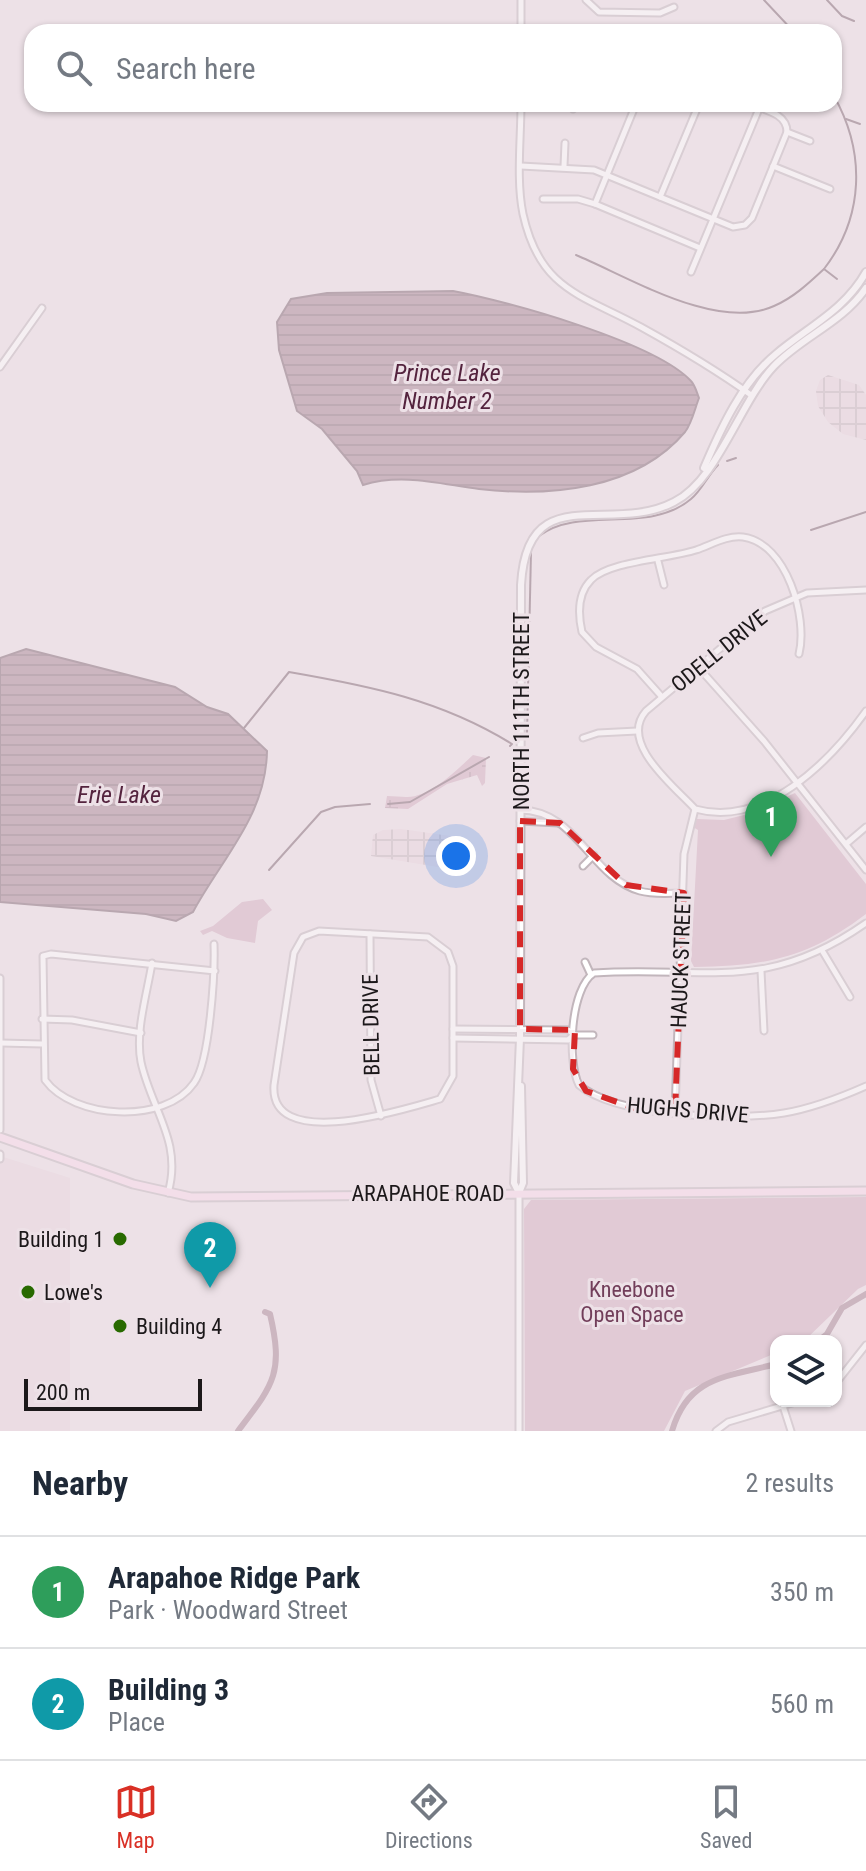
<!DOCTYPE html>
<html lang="en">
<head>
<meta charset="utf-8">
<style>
	:root { --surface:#fff; --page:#f6f6f7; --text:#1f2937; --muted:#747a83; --line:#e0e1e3; --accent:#d93025 }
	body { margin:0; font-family:"Roboto Condensed",sans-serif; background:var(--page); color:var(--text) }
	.controls { position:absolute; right:24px; bottom:24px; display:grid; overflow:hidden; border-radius:16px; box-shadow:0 2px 6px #0004 }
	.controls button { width:72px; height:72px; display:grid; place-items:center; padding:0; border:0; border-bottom:2px solid var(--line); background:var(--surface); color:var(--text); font:40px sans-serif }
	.scale { position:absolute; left:24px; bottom:20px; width:178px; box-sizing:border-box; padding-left:8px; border:4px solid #1c181a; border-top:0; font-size:22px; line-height:28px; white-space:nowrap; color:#1c181a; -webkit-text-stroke:6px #ede1e7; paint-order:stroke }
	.you { position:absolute; left:456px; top:856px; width:28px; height:28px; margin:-20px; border:6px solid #fff; border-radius:50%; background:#1a73e8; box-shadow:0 0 0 12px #1a73e833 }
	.badge { display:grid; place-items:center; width:52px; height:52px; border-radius:50%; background:var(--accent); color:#fff; font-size:26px; font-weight:700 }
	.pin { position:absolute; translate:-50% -66px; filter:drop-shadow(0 2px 4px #0008) }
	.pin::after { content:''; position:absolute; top:42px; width:28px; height:24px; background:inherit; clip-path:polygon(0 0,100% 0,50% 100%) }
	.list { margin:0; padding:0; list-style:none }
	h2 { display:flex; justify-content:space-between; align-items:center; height:104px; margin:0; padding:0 32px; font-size:34px }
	h2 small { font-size:26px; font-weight:400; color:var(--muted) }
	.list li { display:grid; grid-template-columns:52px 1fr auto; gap:24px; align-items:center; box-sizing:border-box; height:112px; padding:0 32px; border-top:2px solid var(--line) }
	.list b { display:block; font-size:30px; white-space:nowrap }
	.list p { margin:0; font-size:26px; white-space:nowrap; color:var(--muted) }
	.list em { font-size:26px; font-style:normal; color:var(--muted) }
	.icon { flex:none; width:44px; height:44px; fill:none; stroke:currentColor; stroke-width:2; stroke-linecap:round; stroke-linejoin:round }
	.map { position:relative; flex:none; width:866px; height:1431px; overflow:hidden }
	.search { position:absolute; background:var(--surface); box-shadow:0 2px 6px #0004; left:24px; right:24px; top:24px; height:88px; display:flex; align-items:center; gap:20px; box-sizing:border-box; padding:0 28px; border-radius:24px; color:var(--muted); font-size:30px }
	.sheet { height:328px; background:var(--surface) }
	nav { display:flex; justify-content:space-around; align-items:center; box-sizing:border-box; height:112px; border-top:2px solid var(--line); background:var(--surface); font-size:22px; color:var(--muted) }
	nav a { display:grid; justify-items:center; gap:4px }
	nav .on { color:var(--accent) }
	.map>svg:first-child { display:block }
	.built { fill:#e8d4dd }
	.industrial { fill:url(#industrial-grid) }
	.green { fill:#d3adbf }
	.wetland { fill:url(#wetland-marsh) }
	.water { fill:url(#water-rules); stroke:#7b616d; stroke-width:2 }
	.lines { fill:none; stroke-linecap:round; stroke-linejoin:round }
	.stream { stroke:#7b616d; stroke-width:2 }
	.canal { stroke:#a48091; stroke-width:6 }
	.minor-casing { stroke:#c2b6bc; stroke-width:9 }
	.tertiary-casing { stroke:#c2b6bc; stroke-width:10 }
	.secondary-casing { stroke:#c2b6bc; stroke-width:11 }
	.minor { stroke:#fff; stroke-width:5 }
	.tertiary { stroke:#fff; stroke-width:6 }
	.secondary { stroke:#fbdaec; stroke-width:7 }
	.marked { fill:none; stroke:#d62828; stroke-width:6; stroke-dasharray:16 10; stroke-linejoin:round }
	.poi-dot { fill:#286a00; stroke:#ede1e7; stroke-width:3 }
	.labels { text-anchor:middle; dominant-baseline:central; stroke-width:6; stroke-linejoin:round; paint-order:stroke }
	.street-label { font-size:22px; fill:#1c181a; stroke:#ede1e7 }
	.poi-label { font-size:22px; fill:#1c181a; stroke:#ede1e7; text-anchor:start }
	.park-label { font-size:22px; fill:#723e5a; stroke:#ede1e7 }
	.water-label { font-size:24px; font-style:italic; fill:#54233e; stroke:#ede1e7 }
</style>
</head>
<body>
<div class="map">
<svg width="866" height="1431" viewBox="0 0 866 1431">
	<defs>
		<pattern id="industrial-grid" width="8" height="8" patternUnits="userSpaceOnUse" patternTransform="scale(2)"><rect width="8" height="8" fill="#e8d4dd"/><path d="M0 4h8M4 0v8" fill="none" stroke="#c6b5bd"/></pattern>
		<pattern id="wetland-marsh" width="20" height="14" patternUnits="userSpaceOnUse" patternTransform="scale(2)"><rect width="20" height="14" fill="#d3adbf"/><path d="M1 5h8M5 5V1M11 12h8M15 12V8" fill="none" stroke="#b594a4"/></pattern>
		<pattern id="water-rules" width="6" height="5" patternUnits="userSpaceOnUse" patternTransform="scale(2)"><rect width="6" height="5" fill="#a48091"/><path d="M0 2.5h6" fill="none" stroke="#856876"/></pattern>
	</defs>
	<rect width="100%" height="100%" fill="#ede1e7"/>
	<!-- built -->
	<polygon class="built" points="0,1156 70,1178 70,1431 0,1431"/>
	<!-- industrial -->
	<g class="industrial">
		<polygon points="828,375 859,385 866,395 866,440 843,434 828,422 818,406 816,391 820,380"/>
		<polygon points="401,829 457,837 456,870 371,856 373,835 383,830"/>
	</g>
	<!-- green -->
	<g class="green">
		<path d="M795,793l71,91v30c-58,44 -100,52 -172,53l-3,-6 7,-131 -5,-3 4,-8 27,1 20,-5z"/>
		<polygon points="263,899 272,910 258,921 255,943 227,938 212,931 203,935 200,931 213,926 242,902"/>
		<polygon points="866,1197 866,1285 858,1289 804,1341 776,1341 776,1353 685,1391 664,1431 525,1431 524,1209 531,1200"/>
	</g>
	<!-- wetland -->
	<path class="wetland" d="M473,755l13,3 -1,25 -3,3 -5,-11 -30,9 -39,25 -23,-1 2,-12c7,0 14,1 19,1 23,1 51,-27 67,-42z"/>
	<!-- water -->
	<g class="water">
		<path d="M453,291c54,10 202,51 238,90 4,4 6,12 8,17 -4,10 -7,25 -14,34 -49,58 -135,65 -206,57 -39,-5 -77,-16 -116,-4l-6,-14 -35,-42 -25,-18 -18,-61 -2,-28 14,-23 36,-6z"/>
		<path d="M26,649l149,38 32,20 21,7 39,37c-1,65 -45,107 -74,161l-17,9 -30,-7 -146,-12v-244z"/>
	</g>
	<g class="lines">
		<!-- stream -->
		<g class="stream">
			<polyline points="764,0 794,32"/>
			<polyline points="827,0 842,16 854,21"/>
			<path d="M834,96c32,57 30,121 -10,173l13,10"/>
			<polyline points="846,119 860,124"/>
			<path d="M576,255c53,22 141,77 198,51 19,-8 35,-23 50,-37"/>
			<polyline points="727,461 736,458"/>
			<polyline points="811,530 866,512"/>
			<path d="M539,536c40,-31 110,-1 152,-37 11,-9 17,-24 27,-34"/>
			<path d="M244,728l45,-56c81,14 152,28 223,72l-2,2"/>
			<polyline points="527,734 531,552"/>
			<polyline points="388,804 410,802 489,757"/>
			<polyline points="269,870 321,812 335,807 370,804"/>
		</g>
		<!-- canal -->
		<g class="canal">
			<polyline points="818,1341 827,1334 842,1308 866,1294"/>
			<path d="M238,1431c35,-46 46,-57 32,-117l-5,-2"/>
			<path d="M672,1431c16,-55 55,-54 104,-67"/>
		</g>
		<!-- minor casing -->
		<g class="minor-casing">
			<g id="minor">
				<polyline points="521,0 521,32"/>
				<polyline points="586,0 599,12 660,13 674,7"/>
				<path d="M521,104c0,35 -5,76 2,110 17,77 60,81 118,113 38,21 75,43 110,68"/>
				<polyline points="573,109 575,104"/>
				<polyline points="787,132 810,141"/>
				<path d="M521,166l73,4 139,57 12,-2 7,-7 35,-86c0,-19 -23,-22 -38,-28"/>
				<polyline points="564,166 565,143"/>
				<polyline points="773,166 830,189"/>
				<polyline points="660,197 699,104"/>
				<polyline points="543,199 578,199 595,204 700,248"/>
				<polyline points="595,204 636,104"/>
				<polyline points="691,272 761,104"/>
				<polyline points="0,367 42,308"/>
				<polyline points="658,561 664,585"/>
				<path d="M866,590l-59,3 -42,18 -119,100c-28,32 29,76 49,98 69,19 134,-46 171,-98"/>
				<polyline points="699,668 764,741 866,870"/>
				<path d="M662,697l-25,-28 -41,-22 -14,-15c-4,-18 -5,-38 9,-52 18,-19 78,-21 105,-30 15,-5 31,-15 47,-13 44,6 65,81 56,117"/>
				<polyline points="583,738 598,733 637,731"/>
				<path d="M520,810c57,0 70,67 120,81 14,4 30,2 44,2"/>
				<polyline points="520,821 559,823"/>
				<polyline points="846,844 866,827"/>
				<polyline points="583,866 594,855"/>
				<path d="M866,923c-101,71 -160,43 -272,50 -24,15 -27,89 -15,112 37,32 157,36 205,28 29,-5 55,-15 82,-27"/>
				<path d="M319,931l109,6 20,15 5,14v110l-13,23c-35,10 -171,54 -166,-14l20,-132 9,-16z"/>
				<polyline points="370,934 371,1080 381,1116"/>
				<path d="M214,944c1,28 -4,117 -20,139 -29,42 -121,36 -149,-3l-2,-124 8,-2 164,17"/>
				<polyline points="823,952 850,997"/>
				<polyline points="585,962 591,975"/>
				<path d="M152,963c-5,31 -17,69 -11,99 10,47 42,80 27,131"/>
				<polyline points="761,971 764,1031"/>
				<polyline points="0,978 0,1130"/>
				<polyline points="42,1019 72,1020 141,1033"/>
				<polyline points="453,1029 568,1030 575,1035 593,1035"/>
				<polyline points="453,1038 568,1040 574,1035"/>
				<polyline points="1,1043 42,1044"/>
				<polyline points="675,1112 684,854 695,809"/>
				<polyline points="0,1154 0,1159"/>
				<polyline points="836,1383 866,1345"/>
				<polyline points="783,1406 791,1431"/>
				<polyline points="519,1431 519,1193"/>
				<polyline points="716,1431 728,1422 799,1401"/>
			</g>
		</g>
		<!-- tertiary casing -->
		<g class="tertiary-casing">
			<g id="tertiary">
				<path d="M704,468c17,-40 38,-86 72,-114 32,-27 69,-44 90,-82"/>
				<path d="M519,1193l-5,-10 6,-145 1,-453c6,-108 89,-49 153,-83 44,-22 65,-99 100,-136 29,-30 68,-43 92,-78"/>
				<polyline points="519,1193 523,1183 521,1086"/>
			</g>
		</g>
		<!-- secondary casing -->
		<g class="secondary-casing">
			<polyline id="secondary" points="0,1137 133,1184 191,1197 866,1191"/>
		</g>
		<!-- minor -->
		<use href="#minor" class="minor"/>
		<!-- tertiary -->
		<use href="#tertiary" class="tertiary"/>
		<!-- secondary -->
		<use href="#secondary" class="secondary"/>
	</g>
	<!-- marked area -->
	<path d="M0 0H866V1431H0ZM520,821l40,2 66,62 58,8 -9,219 -38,-3 -51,-18 -13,-22 2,-39 -55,-1z" fill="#ede1e7" fill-opacity=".55" fill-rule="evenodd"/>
	<path class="marked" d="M520,821l40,2 66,62 58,8 -9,219 -38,-3 -51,-18 -13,-22 2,-39 -55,-1z"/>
	<!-- markers -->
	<g class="poi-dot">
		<circle cx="120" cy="1239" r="8"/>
		<circle cx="28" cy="1292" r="8"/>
		<circle cx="120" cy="1326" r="8"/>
	</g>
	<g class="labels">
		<!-- street labels -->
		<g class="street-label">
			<text transform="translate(719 651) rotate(-39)">ODELL DRIVE</text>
			<text transform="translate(521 711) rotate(-90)">NORTH 111TH STREET</text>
			<text transform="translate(681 960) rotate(-88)">HAUCK STREET</text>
			<text transform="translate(371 1025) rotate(-91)">BELL DRIVE</text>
			<text transform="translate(688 1110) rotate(5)">HUGHS DRIVE</text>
			<text x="428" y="1193">ARAPAHOE ROAD</text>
		</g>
		<!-- poi labels -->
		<g class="poi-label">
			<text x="104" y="1239" text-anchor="end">Building 1</text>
			<text x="44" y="1292">Lowe's</text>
			<text x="136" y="1326">Building 4</text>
		</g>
		<!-- park labels -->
		<g class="park-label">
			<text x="632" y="1289">Kneebone<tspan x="632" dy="25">Open Space</tspan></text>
		</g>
		<!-- water labels -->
		<g class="water-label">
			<text x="447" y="373">Prince Lake<tspan x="447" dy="28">Number 2</tspan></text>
			<text x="119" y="795">Erie Lake</text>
		</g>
	</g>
</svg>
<div class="controls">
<button><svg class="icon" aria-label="layers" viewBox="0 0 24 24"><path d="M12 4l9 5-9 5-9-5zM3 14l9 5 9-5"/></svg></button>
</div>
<div class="scale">200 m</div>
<div class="you"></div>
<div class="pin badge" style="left:771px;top:857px;background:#2e9e5b">1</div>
<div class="pin badge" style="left:210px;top:1288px;background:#0f9aa8">2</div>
<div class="search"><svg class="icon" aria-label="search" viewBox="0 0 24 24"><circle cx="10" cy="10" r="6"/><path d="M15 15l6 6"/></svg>Search here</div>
</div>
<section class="sheet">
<h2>Nearby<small>2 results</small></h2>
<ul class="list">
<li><span class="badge" style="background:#2e9e5b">1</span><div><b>Arapahoe Ridge Park</b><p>Park · Woodward Street</p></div><em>350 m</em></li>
<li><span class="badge" style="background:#0f9aa8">2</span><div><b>Building 3</b><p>Place</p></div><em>560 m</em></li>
</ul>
</section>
<nav>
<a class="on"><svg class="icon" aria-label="map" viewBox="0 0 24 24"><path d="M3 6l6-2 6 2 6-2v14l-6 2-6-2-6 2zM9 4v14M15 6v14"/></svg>Map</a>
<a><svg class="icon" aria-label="directions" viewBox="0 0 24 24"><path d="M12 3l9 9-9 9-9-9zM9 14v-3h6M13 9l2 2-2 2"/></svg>Directions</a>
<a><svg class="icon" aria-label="saved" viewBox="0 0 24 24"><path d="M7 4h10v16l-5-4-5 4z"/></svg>Saved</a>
</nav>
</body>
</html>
